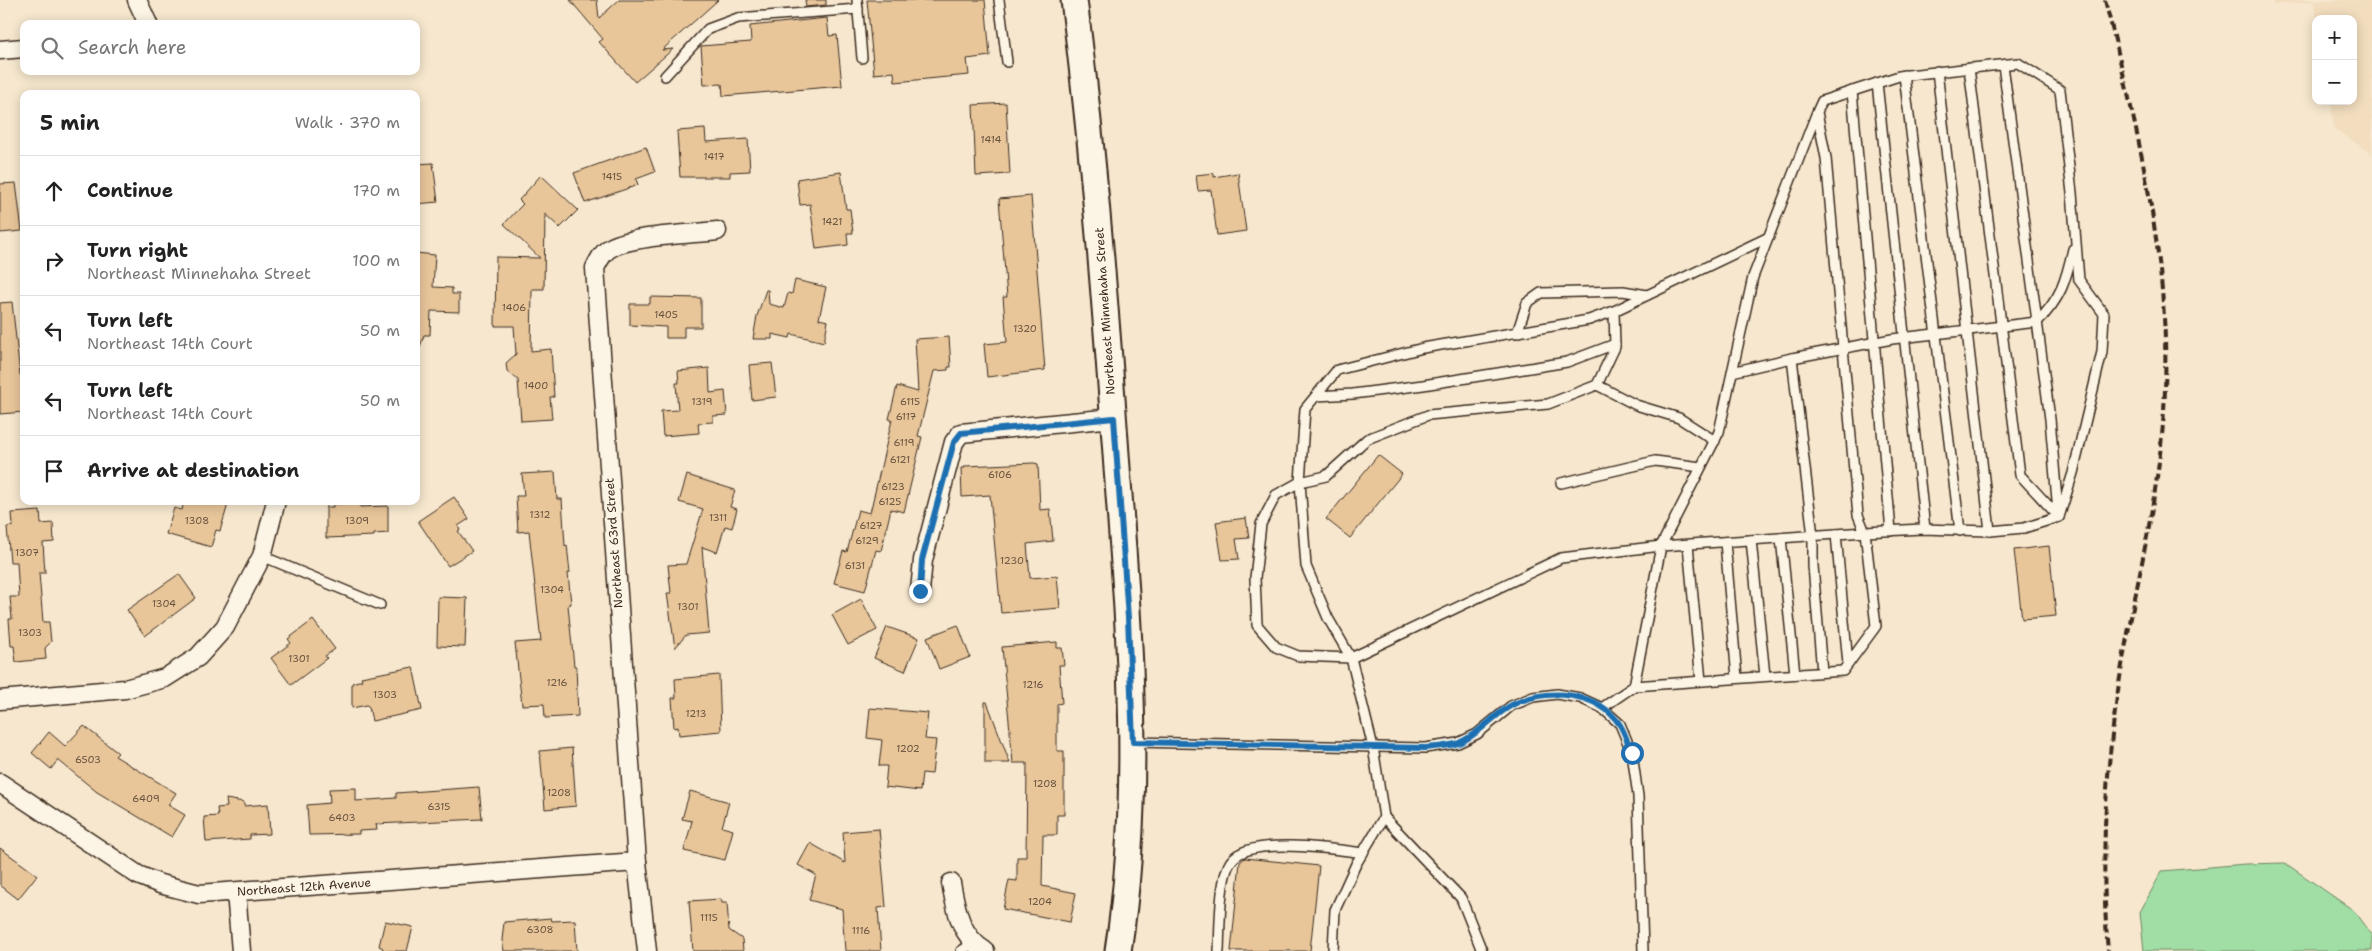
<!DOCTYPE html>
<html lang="en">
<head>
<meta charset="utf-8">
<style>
	:root { --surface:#fff; --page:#f2f2f2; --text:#222; --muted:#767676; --line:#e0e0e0 }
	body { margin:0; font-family:"Shantell Sans",sans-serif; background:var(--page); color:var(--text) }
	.controls { position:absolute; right:15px; top:15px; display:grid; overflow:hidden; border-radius:10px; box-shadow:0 2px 12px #0003 }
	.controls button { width:45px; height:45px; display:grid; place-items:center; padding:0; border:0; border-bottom:1px solid var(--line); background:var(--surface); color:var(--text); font:25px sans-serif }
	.stop { position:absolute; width:15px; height:15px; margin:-11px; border:4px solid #1f6fb2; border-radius:50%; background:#fff }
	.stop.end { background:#1f6fb2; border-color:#fff; box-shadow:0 1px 5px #0008 }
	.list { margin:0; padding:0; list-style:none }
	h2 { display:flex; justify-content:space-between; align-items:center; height:65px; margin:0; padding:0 20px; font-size:21px }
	h2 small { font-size:16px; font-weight:400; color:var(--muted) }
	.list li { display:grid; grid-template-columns:32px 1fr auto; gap:15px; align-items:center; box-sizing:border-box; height:70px; padding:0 20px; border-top:1px solid var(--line) }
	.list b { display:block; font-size:19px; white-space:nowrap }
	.list p { margin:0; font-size:16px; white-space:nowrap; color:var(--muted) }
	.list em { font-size:16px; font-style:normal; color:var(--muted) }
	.icon { flex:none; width:28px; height:28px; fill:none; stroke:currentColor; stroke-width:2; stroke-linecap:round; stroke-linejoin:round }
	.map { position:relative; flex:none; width:2372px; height:951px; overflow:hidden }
	.search { position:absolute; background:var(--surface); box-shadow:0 2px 12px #0003; left:20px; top:20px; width:400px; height:55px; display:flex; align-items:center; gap:12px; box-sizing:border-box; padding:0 18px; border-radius:10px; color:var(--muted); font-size:19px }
	.panel { position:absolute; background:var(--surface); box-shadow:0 2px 12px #0003; left:20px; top:90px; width:400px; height:415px; border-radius:10px }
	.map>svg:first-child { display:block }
	.built { fill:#f2ddbe }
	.green { fill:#a0dea5; stroke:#6e8462 }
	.building { fill:#e8c69a; stroke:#3b2a1e }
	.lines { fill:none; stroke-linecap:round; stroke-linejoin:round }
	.lane-casing { stroke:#3b2a1e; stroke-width:12 }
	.street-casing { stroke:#3b2a1e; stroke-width:21 }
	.secondary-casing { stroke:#3b2a1e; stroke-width:29 }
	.lane { stroke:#fcf5e5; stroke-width:9 }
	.street { stroke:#fcf5e5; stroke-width:18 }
	.secondary { stroke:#fcf5e5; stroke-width:25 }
	.rail { stroke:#3b2a1e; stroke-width:4; stroke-dasharray:8 4; stroke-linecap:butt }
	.route { stroke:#1f6fb2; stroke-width:6 }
	.labels { text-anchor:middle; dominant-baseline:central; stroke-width:5; stroke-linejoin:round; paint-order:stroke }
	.number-label { font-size:10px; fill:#66513d }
	.street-label { font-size:12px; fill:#3b2a1e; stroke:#fcf5e5 }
</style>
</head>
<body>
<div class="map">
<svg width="2372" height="951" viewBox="0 0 2372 951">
	<rect width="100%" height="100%" fill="#f6e7ce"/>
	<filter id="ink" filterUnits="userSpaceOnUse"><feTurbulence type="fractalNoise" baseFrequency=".02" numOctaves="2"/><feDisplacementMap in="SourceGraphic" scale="10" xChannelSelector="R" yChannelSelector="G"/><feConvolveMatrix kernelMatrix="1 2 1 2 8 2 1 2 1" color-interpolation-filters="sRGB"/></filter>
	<g filter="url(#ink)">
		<!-- built -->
		<polygon class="built" points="2273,0 2372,0 2372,154 2334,128 2331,101 2353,101 2353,19 2317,19 2314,1 2273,5"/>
		<!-- green -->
		<polygon class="green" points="2285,863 2353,910 2372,936 2372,951 2144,951 2140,912 2162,871 2245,864"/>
		<!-- building -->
		<g class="building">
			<polygon points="570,0 597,0 599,18 619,0 718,0 662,50 673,49 635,82 599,42 603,39"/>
			<polygon points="805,0 826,0 826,5 806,7"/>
			<polygon points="867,0 985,0 990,56 967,59 969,75 895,82 894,72 874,74"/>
			<polygon points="827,18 829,36 837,35 842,86 723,96 722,84 704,85 701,46 751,42 750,26"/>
			<polygon points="1006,103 1010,174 976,176 973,105"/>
			<polygon points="705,129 706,142 748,139 750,171 730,172 730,177 680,177 677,131"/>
			<polygon points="646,147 655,172 636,179 638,185 585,203 574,173"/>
			<polygon points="433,163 438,202 416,204 416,164"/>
			<polygon points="841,172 846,209 850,209 853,233 847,233 848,245 816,249 810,204 800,205 797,179"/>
			<polygon points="1214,173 1214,177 1238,173 1246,231 1217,235 1211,190 1198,191 1196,175"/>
			<polygon points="541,175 578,210 560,228 545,214 544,289 532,289 531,351 551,349 554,397 550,397 552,419 521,421 518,380 507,371 506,363 516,354 514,326 495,326 496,257 540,258 504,224 523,204 519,200"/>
			<polygon points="16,183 22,231 0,233 0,184"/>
			<polygon points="1031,196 1045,370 987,377 984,344 1007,342 1003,297 1007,297 999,199"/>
			<polygon points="416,253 435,255 433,287 452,288 452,294 459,294 459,312 431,311 430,335 424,335 420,347 416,346"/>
			<polygon points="795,280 826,287 819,319 828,321 824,342 791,334 790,338 772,334 772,339 753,339 757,316 766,290 768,290 769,304 784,308 788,293 792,294"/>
			<polygon points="650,297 701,298 701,327 684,327 684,338 666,338 666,327 630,325 630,304 650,304"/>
			<polygon points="12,302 20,375 24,375 24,412 0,414 0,303"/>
			<polygon points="949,337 951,367 948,367 948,370 934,371 918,436 922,437 904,512 891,509 881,551 876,550 865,591 834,583 843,551 847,552 858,510 870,513 892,420 889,419 897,386 918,392 915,339"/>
			<polygon points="772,363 776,397 752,400 749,365"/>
			<polygon points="709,368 710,393 725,391 727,415 713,416 713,422 698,423 699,433 663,436 661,411 678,410 676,383 679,383 678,371"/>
			<polygon points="1378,455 1402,474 1350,538 1326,519"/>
			<polygon points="1034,463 1038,464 1040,510 1050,509 1053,541 1027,544 1030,578 1057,576 1060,608 1001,613 990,495 962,497 961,468 965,468 965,466"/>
			<polygon points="555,472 557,499 562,499 565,546 567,545 570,573 568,573 571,604 568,605 574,666 576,666 578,716 545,718 544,704 522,705 515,643 541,641 529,531 518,532 516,496 524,496 522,474"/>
			<polygon points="687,475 735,490 730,507 737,509 732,528 725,526 717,552 702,547 709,633 686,635 675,648 667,593 671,593 668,565 686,564 703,509 679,502"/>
			<polygon points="454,497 469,519 458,526 460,530 458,531 472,551 448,566 418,521"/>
			<polygon points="184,501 229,501 220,531 216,530 211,547 166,534 174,508 182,510"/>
			<polygon points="360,503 360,507 388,506 388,533 374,534 374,536 326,538 326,507 333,507 333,504"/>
			<polygon points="40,511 41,524 53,523 54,542 43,543 45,573 39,573 43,622 49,622 51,642 45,648 46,659 16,662 14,646 11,646 9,619 12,619 10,597 19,597 17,562 10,562 7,527 13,526 12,513"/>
			<polygon points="1246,518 1249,538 1236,539 1239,559 1222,560 1216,522"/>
			<polygon points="2049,546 2056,616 2022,619 2014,550"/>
			<polygon points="179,574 196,598 145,636 127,610"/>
			<polygon points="438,597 467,598 465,647 437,646"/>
			<polygon points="861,599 877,630 848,645 832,615"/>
			<polygon points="313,620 335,649 325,656 327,658 291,685 271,658 291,643 288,639"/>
			<polygon points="958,625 970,657 939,669 927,637"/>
			<polygon points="887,627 919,638 905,671 874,658"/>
			<polygon points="1057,642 1057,648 1062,648 1064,665 1059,665 1062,703 1057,704 1057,751 1064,751 1064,815 1057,815 1057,835 1043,835 1042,886 1076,893 1070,922 1003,909 1009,880 1017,881 1017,857 1026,857 1027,763 1013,763 1002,647"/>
			<polygon points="413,667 422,710 372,721 369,707 367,705 352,708 352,683 362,680 361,677"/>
			<polygon points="719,675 721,731 679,735 678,727 674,728 672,698 676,698 675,679"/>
			<polygon points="985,702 987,702 1010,763 985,763"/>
			<polygon points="870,708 928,713 925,739 936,740 932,774 922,773 920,791 885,787 887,766 879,766 882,740 867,738"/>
			<polygon points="84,726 118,753 115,756 176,793 168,805 185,815 172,837 97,792 58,760 51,769 32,753 49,732 65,746"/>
			<polygon points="572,748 576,806 545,809 540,751"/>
			<polygon points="479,787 482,819 376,824 377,830 359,831 359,834 309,835 307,805 330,803 329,789 356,788 356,801 396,798 396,793"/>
			<polygon points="690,791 729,802 722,827 733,830 725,860 684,851 692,821 682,819"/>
			<polygon points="226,799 244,802 244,806 268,804 270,834 250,835 250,839 206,842 204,817 218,816 217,808 227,807"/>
			<polygon points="879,829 886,907 878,908 881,951 845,951 842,909 809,900 816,875 798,865 810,843 845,863 843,832"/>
			<polygon points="0,848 37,875 18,899 0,885"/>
			<polygon points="1245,858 1319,866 1310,951 1231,951 1240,862"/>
			<polygon points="721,899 722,903 727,903 729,930 742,939 743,951 693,951 689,901"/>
			<polygon points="551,918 552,921 575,920 577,951 504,951 502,940 504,922"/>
			<polygon points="385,921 413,927 407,951 382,951 383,948 379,946"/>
		</g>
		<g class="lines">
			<!-- lane casing -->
			<g class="lane-casing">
				<g id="lane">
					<polyline points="857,0 862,58"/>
					<polyline points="999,0 1007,62"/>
					<polyline points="2003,65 2050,419 2058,512"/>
					<polyline points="1969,68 2020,475 2059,517"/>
					<polyline points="1937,71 1990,531"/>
					<polyline points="1904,75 1960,531"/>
					<polyline points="665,76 708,29 738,18 858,9"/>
					<polyline points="1877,83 1925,529"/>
					<polyline points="1852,91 1891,531"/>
					<polyline points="1517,333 1527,303 1541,293 1623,291 1647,295"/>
					<polyline points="1732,372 1792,358"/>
					<polyline points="1597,385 1636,405 1679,418 1715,441"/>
					<polyline points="1316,396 1353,394 1423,385 1567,362 1615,344"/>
					<polyline points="1561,483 1655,461 1701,467"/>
					<polyline points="1836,534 1848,664"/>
					<polyline points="1781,538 1795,674"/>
					<polyline points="1751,540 1765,676"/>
					<polyline points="1725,542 1737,678"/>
					<polyline points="1688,545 1701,681"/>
					<polyline points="262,556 380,605"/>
					<polyline points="1351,658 1328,618 1306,566 1300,482 1305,409 1337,370 1423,348 1589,320 1614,311 1769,237"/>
					<polyline points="1351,658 1298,656 1276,647 1257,625 1255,578 1261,524 1276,495 1300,482 1326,476 1367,439 1428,415 1548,404 1597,385 1615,347 1614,311"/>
					<path d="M1822,672l-9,-106v-30l-21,-178 100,-19 145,-17c24,-23 29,-42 36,-73"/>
					<polyline points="1602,708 1634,686 1843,671 1876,626 1865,532 1661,546 1634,686"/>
					<polyline points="1133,742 1425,748 1458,743 1477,734 1511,706 1533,697 1557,694 1580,698 1602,708 1620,724 1632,753 1638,796 1643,951"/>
					<polyline points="1384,817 1461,898 1482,951"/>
					<polyline points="961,951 975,942"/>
					<path d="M1219,951c1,-21 0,-76 13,-91 18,-24 103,-11 131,-7"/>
					<polyline points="1333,951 1335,910 1356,864 1384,817 1373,747 1351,658 1561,558 1661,546 1719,432 1753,277 1817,112 1822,101 1899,76 2018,63 2060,90 2072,193 2079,280 2104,314 2102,352 2073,473 2059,517 2024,528 1990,531 1922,529 1865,532 1858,515 1826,158 1817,112"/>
				</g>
			</g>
			<!-- street casing -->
			<g class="street-casing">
				<g id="street">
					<polyline points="137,0 148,24"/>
					<polyline points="0,50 24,48"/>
					<polyline points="920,591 923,560 954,442 961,433 1113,418"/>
					<polyline points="0,700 125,689 165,678 198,657 225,627 262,556 276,501"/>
					<polyline points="0,783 138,875 160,884 199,894 637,862"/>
					<path d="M951,883c5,26 9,53 34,68"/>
					<polyline points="236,892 241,951"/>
					<path d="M647,951l-10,-89 -42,-594c4,-8 8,-17 17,-21 20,-11 80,-13 105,-16"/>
				</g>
			</g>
			<!-- secondary casing -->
			<g class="secondary-casing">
				<path id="secondary" d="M1074,0c20,156 32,312 43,468 12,161 26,322 1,483"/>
			</g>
			<!-- lane -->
			<use href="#lane" class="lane"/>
			<!-- street -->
			<use href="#street" class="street"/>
			<!-- secondary -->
			<use href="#secondary" class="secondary"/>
			<!-- rail -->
			<path class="rail" d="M2105,0c35,140 70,279 58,424 -6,74 -23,146 -37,219 -19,102 -27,205 -18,308"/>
		</g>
	</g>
	<g class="lines" filter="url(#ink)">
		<!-- route -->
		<path class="route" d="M920,591l2,-31 32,-118 7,-9 153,-15 14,200 5,124 292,6c11,-1 24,-2 34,-5 21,-9 34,-28 53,-38 34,-17 85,-15 108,20 5,8 8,19 12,28"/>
	</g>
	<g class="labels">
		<!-- number labels -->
		<g class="number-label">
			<text x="991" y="139">1414</text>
			<text x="714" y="156">1417</text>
			<text x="612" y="176">1415</text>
			<text x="832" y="221">1421</text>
			<text x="514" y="307">1406</text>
			<text x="666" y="314">1405</text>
			<text x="1025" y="328">1320</text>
			<text x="536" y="385">1400</text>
			<text x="702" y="401">1319</text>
			<text x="910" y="401">6115</text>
			<text x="906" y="416">6117</text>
			<text x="904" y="442">6119</text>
			<text x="900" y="459">6121</text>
			<text x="1000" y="474">6106</text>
			<text x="893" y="486">6123</text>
			<text x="890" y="501">6125</text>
			<text x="540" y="514">1312</text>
			<text x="718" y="517">1311</text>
			<text x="197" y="520">1308</text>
			<text x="357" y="520">1309</text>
			<text x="871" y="525">6127</text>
			<text x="867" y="540">6129</text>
			<text x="27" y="552">1307</text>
			<text x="1012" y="560">1230</text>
			<text x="855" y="565">6131</text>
			<text x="552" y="589">1304</text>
			<text x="164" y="603">1304</text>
			<text x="688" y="606">1301</text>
			<text x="30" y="632">1303</text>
			<text x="299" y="658">1301</text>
			<text x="557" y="682">1216</text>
			<text x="1033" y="684">1216</text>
			<text x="385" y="694">1303</text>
			<text x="696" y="713">1213</text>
			<text x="908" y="748">1202</text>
			<text x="88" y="759">6503</text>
			<text x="1045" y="783">1208</text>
			<text x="559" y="792">1208</text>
			<text x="146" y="798">6409</text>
			<text x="439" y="806">6315</text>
			<text x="342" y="817">6403</text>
			<text x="1040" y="901">1204</text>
			<text x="709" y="917">1115</text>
			<text x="540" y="929">6308</text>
			<text x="861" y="930">1116</text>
		</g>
		<!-- street labels -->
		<g class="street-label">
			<text transform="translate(1105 311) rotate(-94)">Northeast Minnehaha Street</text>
			<text transform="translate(614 543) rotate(-94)">Northeast 63rd Street</text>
			<text transform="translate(304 887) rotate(-4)">Northeast 12th Avenue</text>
		</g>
	</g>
</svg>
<div class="controls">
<button>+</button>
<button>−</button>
</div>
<div class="stop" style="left:1632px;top:753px"></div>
<div class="stop end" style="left:920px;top:591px"></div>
<div class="search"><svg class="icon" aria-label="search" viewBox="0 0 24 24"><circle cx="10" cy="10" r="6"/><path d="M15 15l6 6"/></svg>Search here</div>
<section class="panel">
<h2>5 min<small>Walk · 370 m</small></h2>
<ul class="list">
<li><svg class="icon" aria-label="ahead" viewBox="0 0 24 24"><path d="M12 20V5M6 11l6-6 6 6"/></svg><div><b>Continue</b></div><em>170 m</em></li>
<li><svg class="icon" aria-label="right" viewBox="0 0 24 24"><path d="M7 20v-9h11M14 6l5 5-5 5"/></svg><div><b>Turn right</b><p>Northeast Minnehaha Street</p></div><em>100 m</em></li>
<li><svg class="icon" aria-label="left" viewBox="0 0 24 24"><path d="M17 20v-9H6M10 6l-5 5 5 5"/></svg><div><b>Turn left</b><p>Northeast 14th Court</p></div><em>50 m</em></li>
<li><svg class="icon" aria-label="left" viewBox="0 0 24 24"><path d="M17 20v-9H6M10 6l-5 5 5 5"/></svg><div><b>Turn left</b><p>Northeast 14th Court</p></div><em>50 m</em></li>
<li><svg class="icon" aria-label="arrive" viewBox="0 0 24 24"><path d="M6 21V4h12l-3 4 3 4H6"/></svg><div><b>Arrive at destination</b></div></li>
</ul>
</section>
</div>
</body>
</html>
